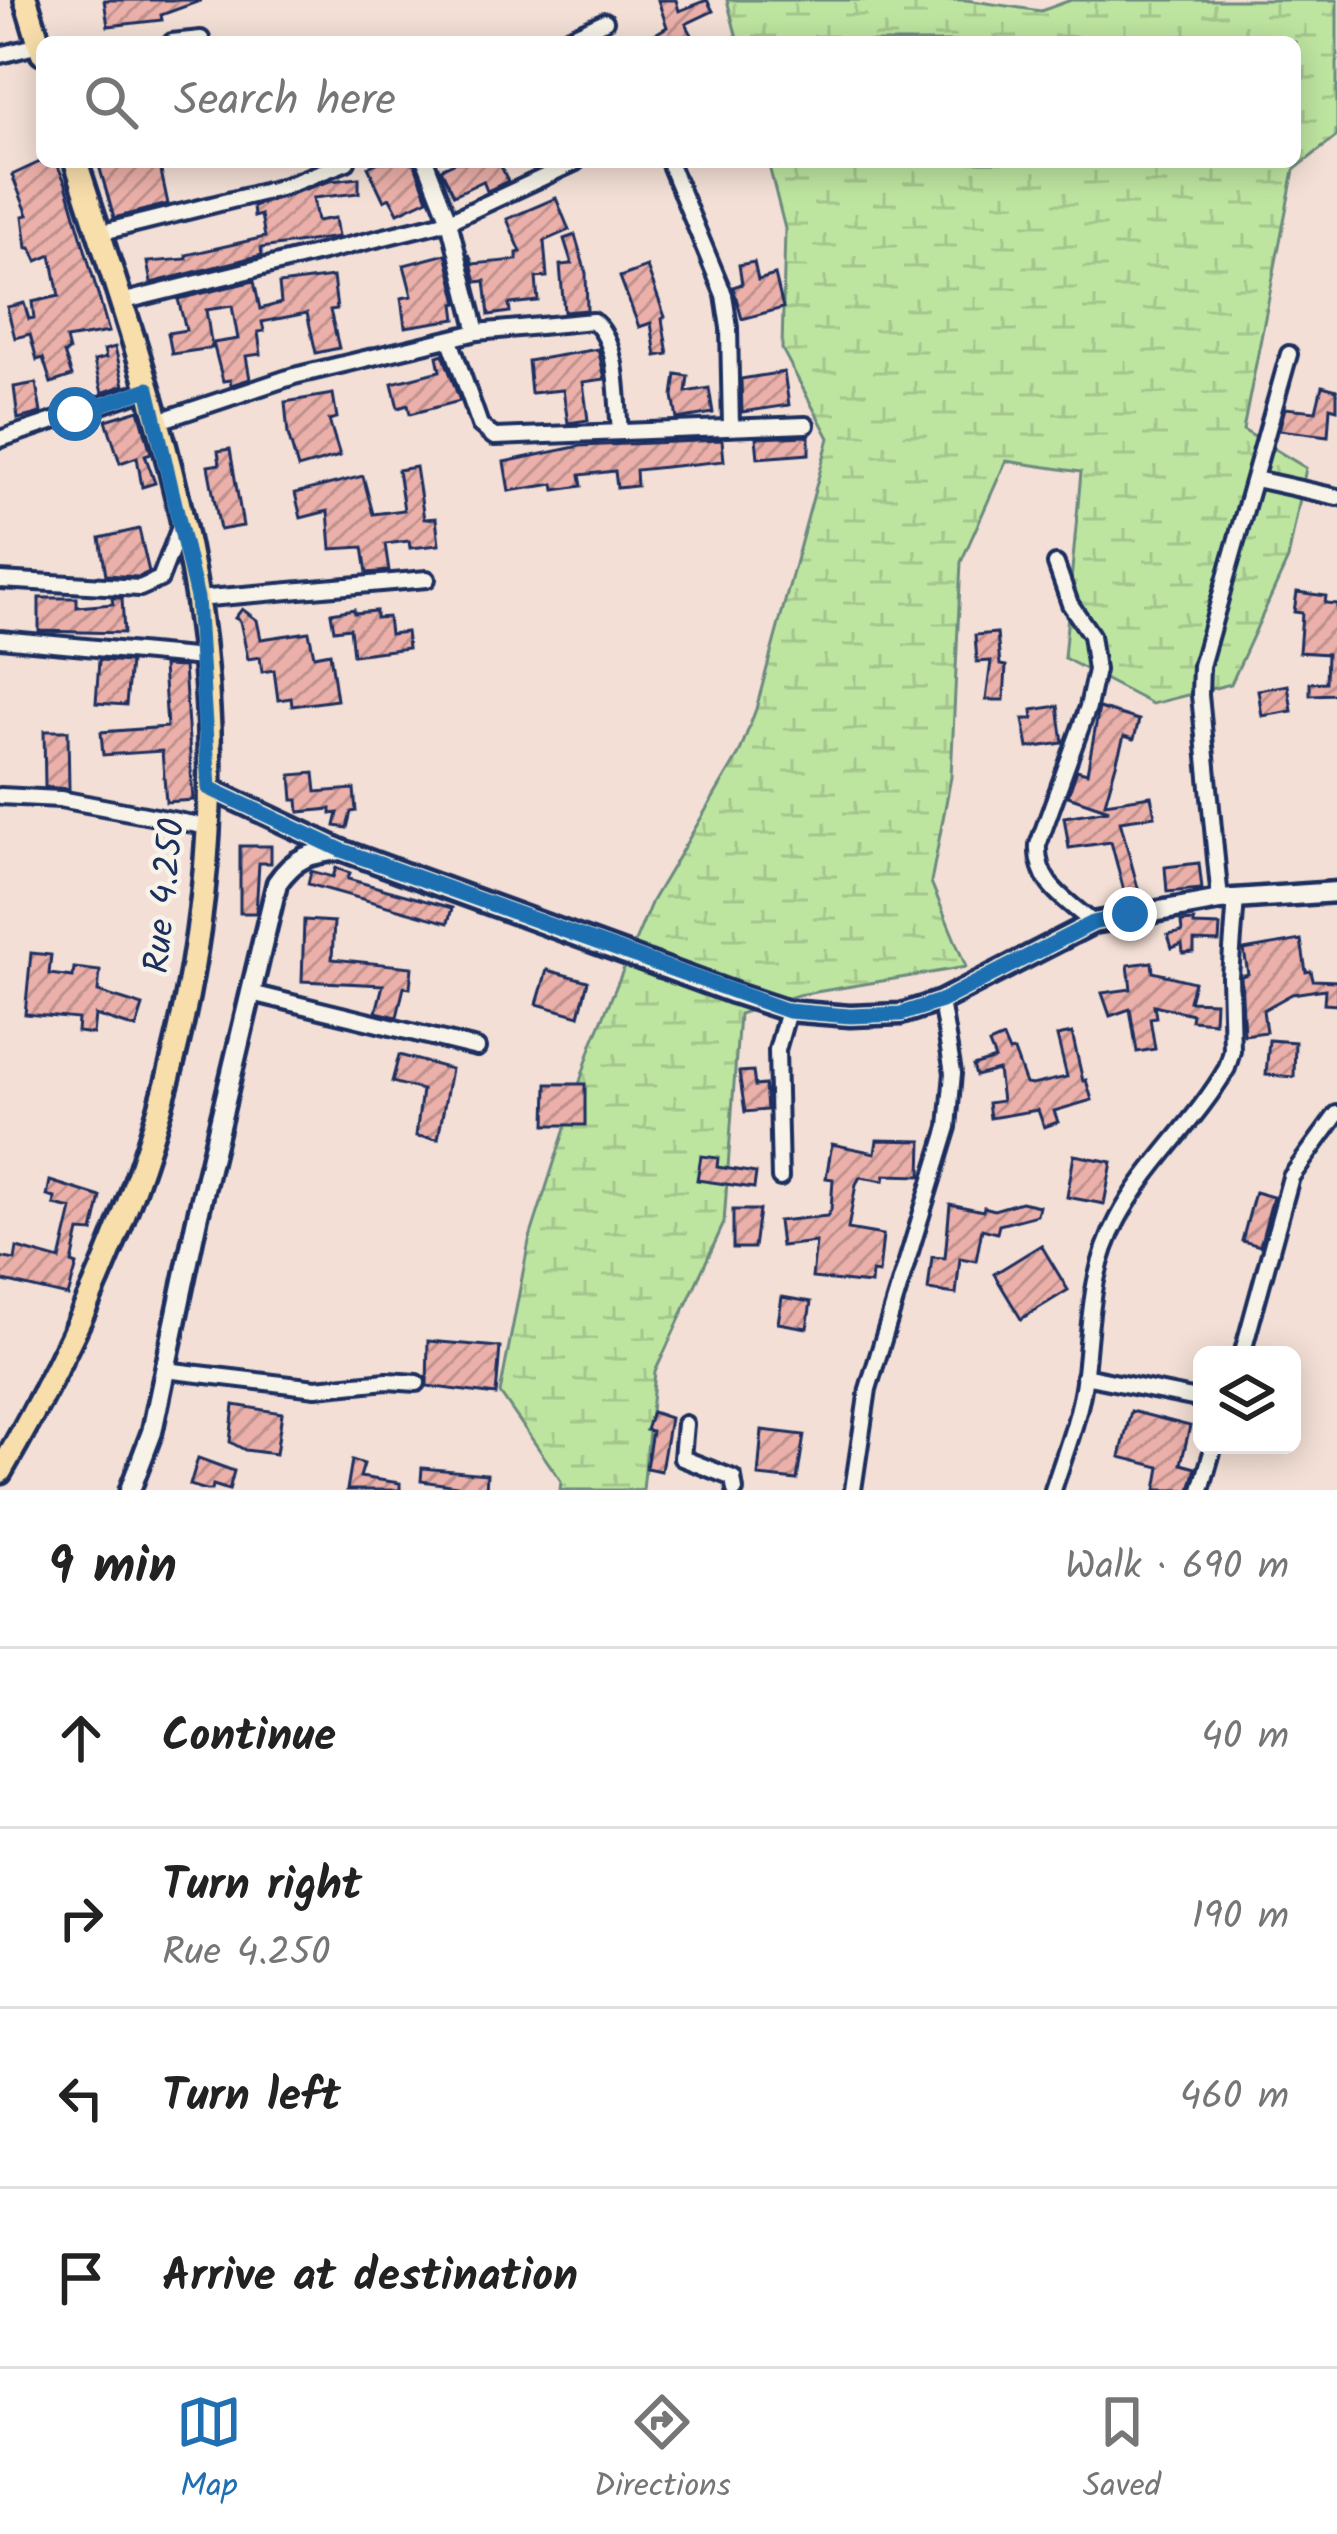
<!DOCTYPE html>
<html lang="en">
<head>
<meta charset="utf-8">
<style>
	:root { --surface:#fff; --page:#f2f2f2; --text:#222; --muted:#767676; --line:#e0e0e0; --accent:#1f6fb2 }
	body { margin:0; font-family:Kalam,sans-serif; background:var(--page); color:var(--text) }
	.controls { position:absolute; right:36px; bottom:36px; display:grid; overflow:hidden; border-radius:18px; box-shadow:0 6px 30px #0003 }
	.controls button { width:108px; height:108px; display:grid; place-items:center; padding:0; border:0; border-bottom:3px solid var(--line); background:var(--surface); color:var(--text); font:60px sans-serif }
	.stop { position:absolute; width:36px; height:36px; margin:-27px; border:9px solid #1f6fb2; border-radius:50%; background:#fff }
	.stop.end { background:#1f6fb2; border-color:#fff; box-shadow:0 3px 12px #0008 }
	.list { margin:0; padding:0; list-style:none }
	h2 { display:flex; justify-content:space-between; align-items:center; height:156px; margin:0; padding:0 48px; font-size:51px }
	h2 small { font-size:39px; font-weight:400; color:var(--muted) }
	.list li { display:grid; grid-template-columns:78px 1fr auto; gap:36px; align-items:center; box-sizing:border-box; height:180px; padding:0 48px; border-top:3px solid var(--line) }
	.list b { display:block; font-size:45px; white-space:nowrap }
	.list p { margin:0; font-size:39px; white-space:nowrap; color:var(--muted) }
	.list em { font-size:39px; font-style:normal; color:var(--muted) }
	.icon { flex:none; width:66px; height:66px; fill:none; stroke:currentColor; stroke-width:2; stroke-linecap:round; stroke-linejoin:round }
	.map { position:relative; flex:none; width:1337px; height:1490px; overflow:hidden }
	.search { position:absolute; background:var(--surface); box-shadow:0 6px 30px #0003; left:36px; right:36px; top:36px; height:132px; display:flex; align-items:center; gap:30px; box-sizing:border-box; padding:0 42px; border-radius:18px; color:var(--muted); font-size:45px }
	.sheet { height:876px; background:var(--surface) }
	nav { display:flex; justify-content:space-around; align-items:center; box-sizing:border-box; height:168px; border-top:3px solid var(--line); background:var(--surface); font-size:33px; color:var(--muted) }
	nav a { display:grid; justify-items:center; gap:6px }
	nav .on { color:var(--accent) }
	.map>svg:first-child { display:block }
	.wetland { fill:url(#wetland-marsh); stroke:#6c8a7f; stroke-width:3 }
	.building { fill:url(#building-hatch); stroke:#1b2f5e; stroke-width:3 }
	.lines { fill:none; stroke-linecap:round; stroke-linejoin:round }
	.street-casing { stroke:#1b2f5e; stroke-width:22 }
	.secondary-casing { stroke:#1b2f5e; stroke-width:27 }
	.primary-casing { stroke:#1b2f5e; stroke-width:30 }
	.street { stroke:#f7f3e8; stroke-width:14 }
	.secondary { stroke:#f7f3e8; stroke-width:18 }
	.primary { stroke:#f8deab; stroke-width:21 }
	.route { stroke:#1f6fb2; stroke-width:15 }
	.labels { text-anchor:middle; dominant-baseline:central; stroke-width:9; stroke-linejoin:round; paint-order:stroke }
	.street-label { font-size:36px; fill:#1b2f5e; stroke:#f7f3e8 }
</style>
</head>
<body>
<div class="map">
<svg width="1337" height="1490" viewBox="0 0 1337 1490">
	<defs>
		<pattern id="wetland-marsh" width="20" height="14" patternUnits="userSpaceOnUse" patternTransform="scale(3)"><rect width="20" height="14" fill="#bee5a0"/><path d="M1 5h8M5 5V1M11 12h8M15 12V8" fill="none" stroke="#a3c58c"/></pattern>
		<pattern id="building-hatch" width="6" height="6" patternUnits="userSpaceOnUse" patternTransform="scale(3)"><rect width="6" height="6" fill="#ebb0a9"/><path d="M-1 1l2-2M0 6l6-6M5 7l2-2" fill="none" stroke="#be908d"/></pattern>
	</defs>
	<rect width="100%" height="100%" fill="#f3dfd5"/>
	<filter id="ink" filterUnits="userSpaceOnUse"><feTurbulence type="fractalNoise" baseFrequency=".00833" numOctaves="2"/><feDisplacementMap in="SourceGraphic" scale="24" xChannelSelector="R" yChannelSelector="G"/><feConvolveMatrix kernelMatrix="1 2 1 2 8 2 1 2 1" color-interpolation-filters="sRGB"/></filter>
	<g filter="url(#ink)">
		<!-- wetland -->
		<polygon class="wetland" points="727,0 966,0 1041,11 1071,0 1337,0 1337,136 1294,170 1243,430 1306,468 1288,559 1231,684 1152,704 1064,658 1081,472 1006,461 961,562 951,777 931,882 966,967 798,995 739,1014 724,1223 655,1372 643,1490 560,1490 561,1481 500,1393 529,1241 592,1044 652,901 739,754 756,709 829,438 782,349 785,229 768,162 1295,162 1295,42 738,42"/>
		<!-- building -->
		<g class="building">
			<polygon points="104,0 200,0 200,1 161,15 162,20 108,26"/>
			<polygon points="658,0 676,0 679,11 707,0 713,11 686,24 696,42 642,42 667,27"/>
			<polygon points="40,162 56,162 66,184 109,332 66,339 69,351 64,353 72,376 51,383 43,358 37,360 30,334 15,338 7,307 24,303 29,319 34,318 32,302 59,296 51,255 37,261 31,248 27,248 23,216 28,215 12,175"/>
			<polygon points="98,162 159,162 168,204 114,218"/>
			<polygon points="379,162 414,162 428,199 398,213 390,198 384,201 368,167"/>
			<polygon points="456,162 499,162 508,181 487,191 483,181 454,195 441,169"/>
			<polygon points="359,178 359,193 313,198 317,221 335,218 338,237 261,248 262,255 151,283 147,262 187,259 186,255 265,237 261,215 254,217 253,206 330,181"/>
			<polygon points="556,198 569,230 544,241 547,277 536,278 538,301 509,304 510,312 489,315 485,281 476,282 469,254 473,264 517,260 517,253 521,252 507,219"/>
			<polygon points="575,235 586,273 587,310 564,312 560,265 572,264 564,239"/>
			<polygon points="446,254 458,303 454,304 456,319 405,327 401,298 412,296 404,265"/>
			<polygon points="754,262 758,280 775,275 783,308 742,319 733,287 742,284 739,265"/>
			<polygon points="647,267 665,317 662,319 668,354 656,356 651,323 639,327 620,277"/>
			<polygon points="333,277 337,309 330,310 339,348 316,353 307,313 262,322 264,331 258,332 261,354 246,356 250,379 231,385 230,380 223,381 213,343 238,339 232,306 206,310 212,348 172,354 168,333 186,330 178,299 254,281 260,309 281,303 279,284"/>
			<polygon points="115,347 124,385 102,393 94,361 106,358 104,350"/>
			<polygon points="598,349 605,379 583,382 588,420 568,423 563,390 531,393 528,361"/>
			<polygon points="443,354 460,401 410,414 408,405 398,408 392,383 440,371 437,356"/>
			<polygon points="784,372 789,405 742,412 741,379"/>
			<polygon points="676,374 688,376 686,392 709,388 713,413 677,419 673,396"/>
			<polygon points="36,383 41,413 18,419 14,387"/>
			<polygon points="1322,386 1337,390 1337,409 1330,407 1328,436 1279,430 1285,408 1316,411"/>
			<polygon points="333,394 337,418 329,420 340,456 298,468 288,434 285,402"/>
			<polygon points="139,410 151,453 145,455 155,483 142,487 137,457 120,463 106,420"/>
			<polygon points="809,436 809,454 758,458 756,438"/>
			<polygon points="722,440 724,461 636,470 637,486 617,488 615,471 580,475 582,486 555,490 554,484 509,491 504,462 580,446"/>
			<polygon points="230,449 243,526 220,530 208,466 220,464 218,451"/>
			<polygon points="416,467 424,519 436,518 439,545 410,548 409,541 385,544 389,571 367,573 363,547 331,549 328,511 301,518 295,493 363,476 373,514 404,510 398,470"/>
			<polygon points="139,529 149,572 138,577 106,575 100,538"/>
			<polygon points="1297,592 1326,596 1325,603 1337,604 1337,694 1310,695 1310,683 1326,682 1327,654 1299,652 1302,613 1294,612"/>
			<polygon points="39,598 77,598 77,607 113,604 112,598 122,598 124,633 39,631"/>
			<polygon points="242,609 257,620 261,639 309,632 314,656 330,653 337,700 292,706 291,698 278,700 274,670 262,672 260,657 248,659 240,621 235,618"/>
			<polygon points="354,609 354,613 376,611 376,618 388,617 390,634 406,632 408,648 353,655 350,628 334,630 331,613"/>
			<polygon points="997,633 1000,665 1006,666 1004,700 986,700 991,661 977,662 975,635"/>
			<polygon points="99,660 130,662 126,705 96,703"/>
			<polygon points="163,666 184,667 193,800 166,802 162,751 103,755 101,732 167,727"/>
			<polygon points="1288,685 1292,711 1262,716 1258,690"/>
			<polygon points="1058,706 1063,743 1028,748 1023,719 1033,719 1032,710"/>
			<polygon points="1099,708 1139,720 1134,739 1124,736 1105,803 1151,796 1155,816 1120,821 1138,888 1124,891 1111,842 1069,848 1064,817 1109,810 1068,796 1077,770 1087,773"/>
			<polygon points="44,731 68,731 69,789 45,787"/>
			<polygon points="314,773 316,792 354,789 356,811 351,812 347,828 335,826 338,813 331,814 331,809 299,812 298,800 293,800 291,775"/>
			<polygon points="240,846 271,846 271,863 259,863 256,913 240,913"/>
			<polygon points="1199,863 1202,889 1167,892 1165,867"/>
			<polygon points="336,868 350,873 348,879 452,908 448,923 308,884 311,871 333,877"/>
			<polygon points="304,920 334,922 332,959 412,967 410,988 404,987 397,1017 376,1012 383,985 302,981"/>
			<polygon points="1194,921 1194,925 1220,926 1219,942 1194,941 1194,952 1183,953 1182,944 1172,948 1168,935 1182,932 1181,922"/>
			<polygon points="1301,940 1306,972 1311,971 1313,980 1337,981 1337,1005 1324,1004 1325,989 1292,994 1263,1010 1266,1032 1244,1035 1241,976 1248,974 1244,950"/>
			<polygon points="31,953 51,955 49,974 73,977 74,968 100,971 98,992 143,1006 136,1028 95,1015 93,1034 77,1032 78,1019 25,1014"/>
			<polygon points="1152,962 1153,972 1194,982 1189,1001 1215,1002 1214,1022 1191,1020 1192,1014 1154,1005 1156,1017 1150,1018 1155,1049 1137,1052 1130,1009 1110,1016 1102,993 1131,989 1128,965"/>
			<polygon points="547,970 588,981 579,1016 537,1004"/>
			<polygon points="1072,1033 1083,1081 1086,1080 1092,1100 1054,1111 1058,1122 1044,1127 1038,1110 990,1118 988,1103 1002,1101 998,1070 976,1076 973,1066 995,1059 989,1044 1003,1038 1009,1052 1014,1051 1026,1084 1032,1085 1067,1077 1057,1036"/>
			<polygon points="1269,1040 1295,1042 1294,1077 1266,1075"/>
			<polygon points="399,1055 451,1069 438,1139 416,1136 422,1090 392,1082"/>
			<polygon points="753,1071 755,1086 765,1085 767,1110 745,1112 739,1072"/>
			<polygon points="547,1084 585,1084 585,1125 546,1125"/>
			<polygon points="877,1140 922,1141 921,1176 885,1175 884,1181 860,1177 856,1184 848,1229 883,1235 879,1273 872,1272 871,1284 812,1278 816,1242 781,1246 778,1221 827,1216 831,1210 833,1179 826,1178 832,1144 875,1153"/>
			<polygon points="1074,1155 1112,1162 1104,1204 1067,1197"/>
			<polygon points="701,1156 718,1158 717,1167 756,1173 754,1188 697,1180"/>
			<polygon points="50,1181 101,1197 93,1232 79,1231 72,1263 77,1265 68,1296 0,1280 0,1257 15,1260 17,1248 60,1260 72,1209 54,1205 55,1198 47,1196"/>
			<polygon points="1255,1192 1273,1197 1260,1246 1242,1241"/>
			<polygon points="1021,1202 1039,1206 1037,1215 999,1225 997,1233 982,1229 976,1261 960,1258 956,1294 928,1290 932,1257 945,1258 950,1204 983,1211 984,1207 994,1210"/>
			<polygon points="733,1210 759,1210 754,1248 733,1248"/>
			<polygon points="1041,1245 1068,1290 1021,1319 994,1274"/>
			<polygon points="782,1297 811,1302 807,1328 778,1323"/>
			<polygon points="428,1341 500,1347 496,1395 427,1386"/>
			<polygon points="234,1405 282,1413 276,1454 245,1450 230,1442"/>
			<polygon points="1131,1411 1190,1426 1181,1464 1196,1468 1190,1490 1156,1490 1160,1467 1120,1457"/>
			<polygon points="652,1412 670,1418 661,1471 646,1468 652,1431 646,1430"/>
			<polygon points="762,1430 804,1435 797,1480 758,1476"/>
			<polygon points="198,1458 234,1471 229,1490 213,1485 212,1490 206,1490 190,1485"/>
			<polygon points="352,1460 364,1464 360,1477 400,1483 400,1490 347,1490"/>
			<polygon points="422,1468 487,1474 486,1490 421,1481"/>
		</g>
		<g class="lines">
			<!-- street casing -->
			<g class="street-casing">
				<g id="street">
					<polyline points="172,42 201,39"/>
					<polyline points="559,42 605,21"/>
					<polyline points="0,55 39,45"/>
					<polyline points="426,162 449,221 477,332"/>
					<polyline points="669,162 724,295 729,328 731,427"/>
					<polyline points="99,233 280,188 347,162"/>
					<polyline points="121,302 449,221 576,162"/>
					<polyline points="450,340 480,425 494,437 806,425"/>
					<path d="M159,421l135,-45 183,-44 116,-11c27,21 23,77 27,109"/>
					<polyline points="0,439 149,389"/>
					<polyline points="1255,479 1337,497"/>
					<path d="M1056,564l14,40 21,31 5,35 -8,37 -50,138c-2,39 27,54 55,78"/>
					<polyline points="0,580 140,588 160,579 180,527"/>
					<polyline points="197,599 427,579"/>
					<polyline points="0,639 203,658"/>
					<polyline points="0,796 60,799 209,827"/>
					<polyline points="1220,900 1200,695 1201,666 1289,354"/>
					<polyline points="251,993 477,1048"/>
					<polyline points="780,1178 777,1050 788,1011"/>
					<polyline points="1242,1355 1291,1177 1337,1114"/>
					<polyline points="165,1370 316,1388 387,1381 417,1383"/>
					<polyline points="1084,1376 1202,1400"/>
					<polyline points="685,1424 682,1458 733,1478 735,1490"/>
					<polyline points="853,1490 868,1389 948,1127 953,1073 941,1001"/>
					<path d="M1053,1490c11,-34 26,-72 31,-108 7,-57 5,-110 34,-163 29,-55 78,-97 109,-151l5,-17 -2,-75 6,-78"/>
					<polyline points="1201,1490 1214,1445"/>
				</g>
			</g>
			<!-- secondary casing -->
			<g class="secondary-casing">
				<g id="secondary">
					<polyline points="209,788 341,850"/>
					<path d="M130,1490l22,-58 45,-213 80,-336c18,-26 33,-30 64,-33l392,143 55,18 62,5 51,-2 40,-13 152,-78 127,-23 117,-8"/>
				</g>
			</g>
			<!-- primary casing -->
			<g class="primary-casing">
				<g id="primary">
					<polyline points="26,0 42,53"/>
					<path d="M0,1472c157,-270 244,-559 197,-874 -23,-150 -75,-292 -121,-436"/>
				</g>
			</g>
			<!-- street -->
			<use href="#street" class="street"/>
			<!-- secondary -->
			<use href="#secondary" class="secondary"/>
			<!-- primary -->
			<use href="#primary" class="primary"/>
		</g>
	</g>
	<g class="lines" filter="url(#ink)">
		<!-- route -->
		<polyline class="route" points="75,414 148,389 197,598 209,788 341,850 788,1011 850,1016 901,1014 941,1001 1093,923 1130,914"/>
	</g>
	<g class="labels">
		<!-- street labels -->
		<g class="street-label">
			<text transform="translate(166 896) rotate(-84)">Rue 4.250</text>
		</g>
	</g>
</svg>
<div class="controls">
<button><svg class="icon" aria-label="layers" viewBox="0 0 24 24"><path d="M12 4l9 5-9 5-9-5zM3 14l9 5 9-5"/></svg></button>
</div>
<div class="stop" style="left:75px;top:414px"></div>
<div class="stop end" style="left:1130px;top:914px"></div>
<div class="search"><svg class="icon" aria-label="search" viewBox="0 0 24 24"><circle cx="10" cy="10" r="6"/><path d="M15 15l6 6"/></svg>Search here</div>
</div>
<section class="sheet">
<h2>9 min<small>Walk · 690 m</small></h2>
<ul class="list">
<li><svg class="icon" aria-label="ahead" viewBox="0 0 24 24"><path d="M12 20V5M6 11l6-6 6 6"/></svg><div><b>Continue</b></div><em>40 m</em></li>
<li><svg class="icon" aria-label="right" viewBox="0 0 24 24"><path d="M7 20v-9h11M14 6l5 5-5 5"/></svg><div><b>Turn right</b><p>Rue 4.250</p></div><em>190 m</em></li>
<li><svg class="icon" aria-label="left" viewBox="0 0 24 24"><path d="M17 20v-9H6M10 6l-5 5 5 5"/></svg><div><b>Turn left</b></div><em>460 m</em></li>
<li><svg class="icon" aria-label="arrive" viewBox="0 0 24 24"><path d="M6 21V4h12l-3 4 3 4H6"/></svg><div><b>Arrive at destination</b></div></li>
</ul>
</section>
<nav>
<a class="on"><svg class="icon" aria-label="map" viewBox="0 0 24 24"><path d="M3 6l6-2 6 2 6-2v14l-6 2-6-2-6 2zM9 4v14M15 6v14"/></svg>Map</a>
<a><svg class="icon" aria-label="directions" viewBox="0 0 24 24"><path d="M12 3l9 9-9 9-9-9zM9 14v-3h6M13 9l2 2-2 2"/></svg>Directions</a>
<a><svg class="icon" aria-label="saved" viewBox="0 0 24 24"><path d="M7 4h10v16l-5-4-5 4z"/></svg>Saved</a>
</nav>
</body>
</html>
